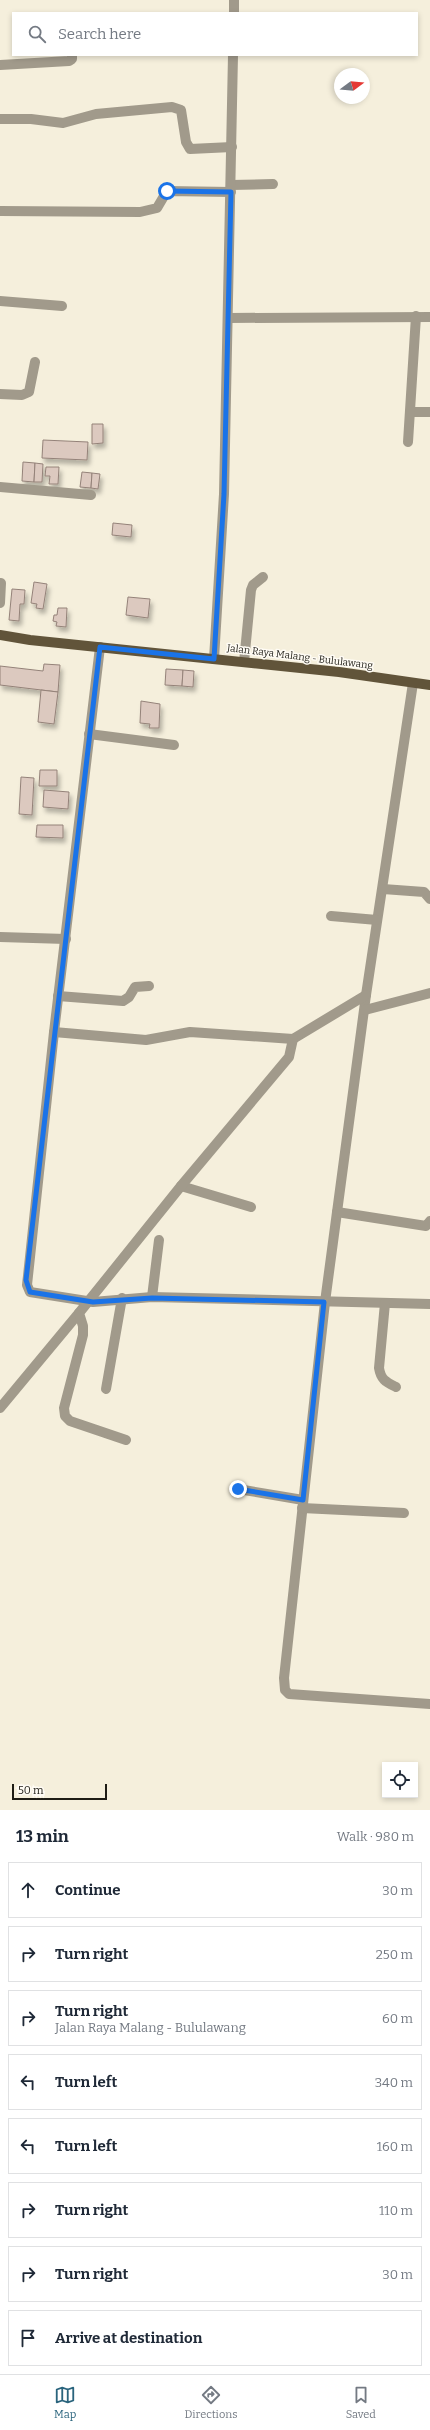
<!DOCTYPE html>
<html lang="en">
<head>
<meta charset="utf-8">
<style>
	:root { --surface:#fff; --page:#f6f6f7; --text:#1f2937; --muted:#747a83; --line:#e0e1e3; --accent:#2a647d }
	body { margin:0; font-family:Bitter,serif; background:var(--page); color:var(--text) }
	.controls { position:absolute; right:12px; bottom:12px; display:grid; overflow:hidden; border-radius:0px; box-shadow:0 2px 6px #0003 }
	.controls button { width:36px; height:36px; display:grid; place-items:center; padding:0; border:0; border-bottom:1px solid var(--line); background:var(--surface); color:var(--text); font:20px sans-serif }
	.compass { position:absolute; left:334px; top:68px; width:36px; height:36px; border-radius:50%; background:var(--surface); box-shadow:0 2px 6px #0003; rotate:74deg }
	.scale { position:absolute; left:12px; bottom:10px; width:95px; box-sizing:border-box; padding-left:4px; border:2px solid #1e1c15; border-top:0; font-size:11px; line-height:14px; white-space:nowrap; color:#1e1c15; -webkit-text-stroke:3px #fffcf5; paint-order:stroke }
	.stop { position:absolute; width:12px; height:12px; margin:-9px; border:3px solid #1a73e8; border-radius:50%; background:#fff }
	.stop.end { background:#1a73e8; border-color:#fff; box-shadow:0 1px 4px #0008 }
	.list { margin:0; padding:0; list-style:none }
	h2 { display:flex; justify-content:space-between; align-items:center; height:52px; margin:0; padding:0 16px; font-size:17px }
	h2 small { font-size:13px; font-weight:400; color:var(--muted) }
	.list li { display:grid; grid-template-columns:26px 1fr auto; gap:12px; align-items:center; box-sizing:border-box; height:56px; margin:0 8px 8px; padding:0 8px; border:1px solid var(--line); border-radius:0px }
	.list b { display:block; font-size:15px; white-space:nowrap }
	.list p { margin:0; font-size:13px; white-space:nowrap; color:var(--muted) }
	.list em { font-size:13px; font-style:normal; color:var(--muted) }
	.icon { flex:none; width:22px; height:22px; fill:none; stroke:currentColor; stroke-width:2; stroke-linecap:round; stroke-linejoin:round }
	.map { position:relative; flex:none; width:430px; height:1810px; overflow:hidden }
	.search { position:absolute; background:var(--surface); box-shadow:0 2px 6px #0003; left:12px; right:12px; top:12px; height:44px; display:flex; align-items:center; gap:10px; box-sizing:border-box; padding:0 14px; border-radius:0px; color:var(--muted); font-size:15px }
	.sheet { height:564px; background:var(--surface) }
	nav { display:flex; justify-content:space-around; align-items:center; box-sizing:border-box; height:56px; border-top:1px solid var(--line); background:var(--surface); font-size:11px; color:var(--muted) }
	nav a { display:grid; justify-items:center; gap:2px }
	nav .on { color:var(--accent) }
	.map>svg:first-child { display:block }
	.building { fill:#dcc9bf; stroke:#948279; filter:url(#shadow) }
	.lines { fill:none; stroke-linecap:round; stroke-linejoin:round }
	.minor { stroke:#a19a8b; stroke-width:10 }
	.major { stroke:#61543a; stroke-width:10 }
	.route { stroke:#1a73e8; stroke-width:5 }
	.labels { text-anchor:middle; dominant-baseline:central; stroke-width:3; stroke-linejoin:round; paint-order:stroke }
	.street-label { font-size:10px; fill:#1e1c15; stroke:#fffcf5 }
</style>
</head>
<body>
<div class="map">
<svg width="430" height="1810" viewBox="0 0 430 1810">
	<defs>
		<filter id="shadow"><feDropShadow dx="2.5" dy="4.5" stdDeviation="2" flood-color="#0004"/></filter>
	</defs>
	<rect width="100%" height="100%" fill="#f5efdc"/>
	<!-- building -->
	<g class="building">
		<polygon points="92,424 103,424 103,443 92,444"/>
		<polygon points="43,440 88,442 87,460 42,458"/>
		<polygon points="23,462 35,463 34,482 22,481"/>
		<polygon points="35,463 43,464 42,482 34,482"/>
		<polygon points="46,467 59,467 58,484 49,484 50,476 45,476"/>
		<polygon points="82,472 92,473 91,488 80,487"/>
		<polygon points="92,473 100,474 98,489 91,488"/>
		<polygon points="113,523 132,525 131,537 112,535"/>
		<polygon points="34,582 47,584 43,609 36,608 37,604 31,603"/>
		<polygon points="12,589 25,590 24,604 20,604 19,621 9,620"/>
		<polygon points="128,597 150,599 148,618 126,615"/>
		<polygon points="58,608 67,608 66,627 56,626 57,622 53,621 54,615 57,615"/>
		<polygon points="44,664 60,665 58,692 0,685 0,666 43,671"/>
		<polygon points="166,669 183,670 182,686 165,685"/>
		<polygon points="183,670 194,671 193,687 182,686"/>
		<polygon points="41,690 58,692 54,724 38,722"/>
		<polygon points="141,701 160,704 159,728 149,728 150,724 140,723"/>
		<polygon points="40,770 57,770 57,786 39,786"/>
		<polygon points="21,777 34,778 32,815 19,814"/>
		<polygon points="44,790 69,792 68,809 43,807"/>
		<polygon points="37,825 63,825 63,838 36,837"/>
	</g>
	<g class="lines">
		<!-- minor -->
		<g class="minor">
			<polyline points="234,13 234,0"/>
			<polyline points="0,65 69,61 72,59 72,55"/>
			<polyline points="0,119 31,119 63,123 96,114 172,107 181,110 186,142 190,149 232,147"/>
			<polyline points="231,185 273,184"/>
			<polyline points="0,211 140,212 157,208 167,191 231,192"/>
			<polyline points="0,301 62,306"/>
			<polyline points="229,318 430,317"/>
			<polyline points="0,394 22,395 29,392 35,362"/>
			<polyline points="410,412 430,412"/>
			<polyline points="408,442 416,316"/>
			<polyline points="0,487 91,495"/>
			<polyline points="0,603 1,583"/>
			<polyline points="100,647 54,1032 27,1285 30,1292 93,1302 152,1297 430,1304"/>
			<polyline points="214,659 224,494 233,55"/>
			<polyline points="244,662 251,590 253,585 263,577"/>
			<polyline points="413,683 366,995 325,1302 284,1678 285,1690 289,1694 430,1704"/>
			<polyline points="89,734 174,745"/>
			<polyline points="383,889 424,892 430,899"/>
			<polyline points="331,916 377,920"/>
			<polyline points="0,937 66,939"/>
			<polyline points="58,996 123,1001 129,997 135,987 149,986"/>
			<polyline points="365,1010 430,993"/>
			<polyline points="54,1032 146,1040 190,1032 293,1039 366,995"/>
			<polyline points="181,1186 251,1207"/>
			<polyline points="337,1212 426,1226 430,1221"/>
			<polyline points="152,1297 159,1240"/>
			<path d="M385,1303l-6,65c2,12 7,14 17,19"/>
			<polyline points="106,1389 122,1298"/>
			<polyline points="0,1408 79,1313"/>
			<polyline points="126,1440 70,1421 65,1416 64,1408 83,1335 83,1326 79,1313 181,1186 289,1057 293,1039"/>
			<polyline points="238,1489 303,1500"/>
			<polyline points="302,1508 404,1513"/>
		</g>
		<!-- major -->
		<polyline class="major" points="0,635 30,640 339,672 430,685"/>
	</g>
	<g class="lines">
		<!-- route -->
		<polyline class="route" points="167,191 231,192 224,494 214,659 100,647 26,1280 30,1292 93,1302 152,1298 324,1302 303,1500 238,1489"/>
	</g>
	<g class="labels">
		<!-- street labels -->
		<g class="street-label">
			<text transform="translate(300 657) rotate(7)">Jalan Raya Malang - Bululawang</text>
		</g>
	</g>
</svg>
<div class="controls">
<button><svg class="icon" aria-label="locate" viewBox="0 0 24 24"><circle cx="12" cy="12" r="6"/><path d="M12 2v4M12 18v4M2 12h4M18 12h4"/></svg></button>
</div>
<svg class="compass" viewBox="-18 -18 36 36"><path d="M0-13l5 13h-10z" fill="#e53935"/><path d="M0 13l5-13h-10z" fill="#747a83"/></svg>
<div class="scale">50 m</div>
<div class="stop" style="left:167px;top:191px"></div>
<div class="stop end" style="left:238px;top:1489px"></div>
<div class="search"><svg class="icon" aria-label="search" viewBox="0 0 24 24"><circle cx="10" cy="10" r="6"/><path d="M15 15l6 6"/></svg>Search here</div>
</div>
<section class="sheet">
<h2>13 min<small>Walk · 980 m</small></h2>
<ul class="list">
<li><svg class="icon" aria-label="ahead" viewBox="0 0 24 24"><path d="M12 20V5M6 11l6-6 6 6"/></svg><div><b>Continue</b></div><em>30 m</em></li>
<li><svg class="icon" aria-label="right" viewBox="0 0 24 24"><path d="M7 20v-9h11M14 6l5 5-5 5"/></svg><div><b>Turn right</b></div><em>250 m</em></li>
<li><svg class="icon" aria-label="right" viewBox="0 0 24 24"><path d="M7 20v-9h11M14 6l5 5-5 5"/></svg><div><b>Turn right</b><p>Jalan Raya Malang - Bululawang</p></div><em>60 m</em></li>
<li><svg class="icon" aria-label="left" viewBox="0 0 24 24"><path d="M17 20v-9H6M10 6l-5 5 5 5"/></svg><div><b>Turn left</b></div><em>340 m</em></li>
<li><svg class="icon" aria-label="left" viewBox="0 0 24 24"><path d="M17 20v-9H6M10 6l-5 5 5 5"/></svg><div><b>Turn left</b></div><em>160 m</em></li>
<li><svg class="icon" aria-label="right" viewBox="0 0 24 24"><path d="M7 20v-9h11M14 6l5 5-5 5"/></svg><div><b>Turn right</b></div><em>110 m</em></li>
<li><svg class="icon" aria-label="right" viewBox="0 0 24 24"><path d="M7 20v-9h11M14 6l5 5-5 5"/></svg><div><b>Turn right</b></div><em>30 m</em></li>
<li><svg class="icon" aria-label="arrive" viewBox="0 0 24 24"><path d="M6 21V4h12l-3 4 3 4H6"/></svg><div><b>Arrive at destination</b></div></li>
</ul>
</section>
<nav>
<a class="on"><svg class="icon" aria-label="map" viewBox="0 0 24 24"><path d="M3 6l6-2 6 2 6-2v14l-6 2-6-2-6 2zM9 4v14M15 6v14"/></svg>Map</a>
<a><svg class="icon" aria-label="directions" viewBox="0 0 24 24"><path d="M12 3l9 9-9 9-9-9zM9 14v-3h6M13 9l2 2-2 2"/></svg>Directions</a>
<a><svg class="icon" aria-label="saved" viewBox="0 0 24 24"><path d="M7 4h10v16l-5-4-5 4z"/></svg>Saved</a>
</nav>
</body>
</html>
